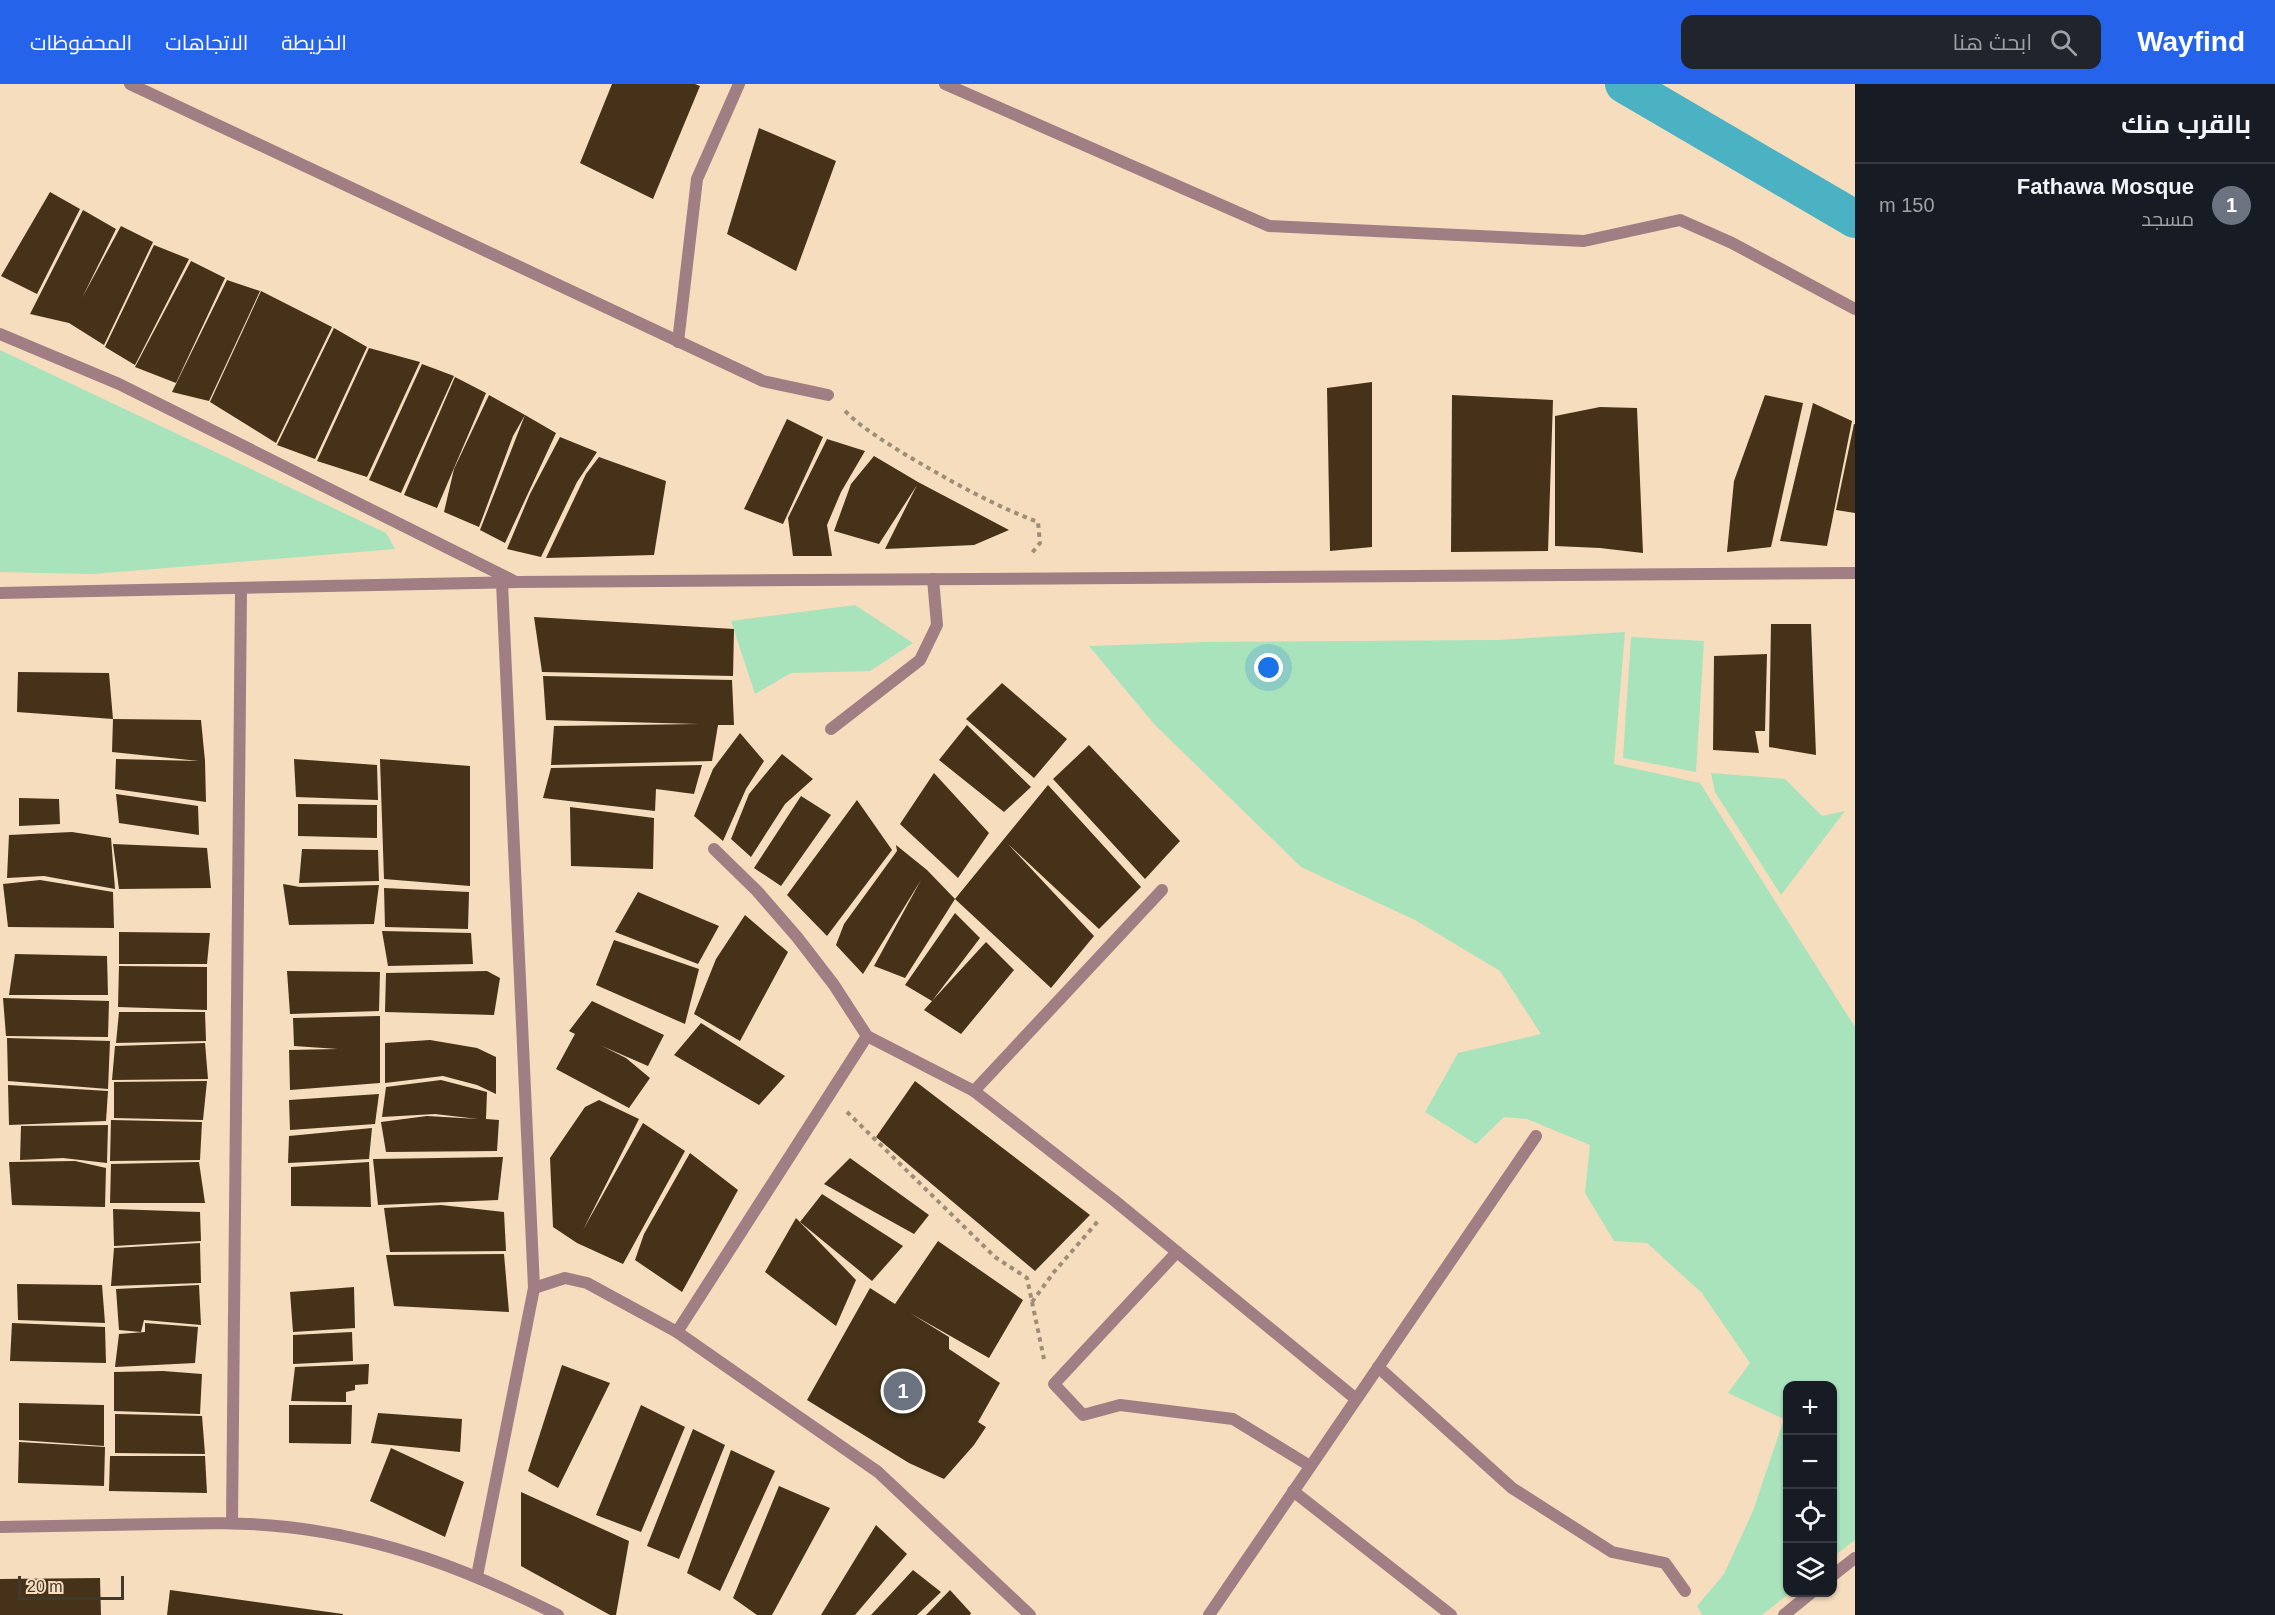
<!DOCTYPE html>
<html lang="ar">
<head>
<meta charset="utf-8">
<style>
	:root { --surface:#171b24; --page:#20242c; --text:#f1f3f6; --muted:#9ea1a6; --line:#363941; --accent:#2563eb }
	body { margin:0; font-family:Arial,Cairo,sans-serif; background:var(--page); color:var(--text); direction:rtl }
	.controls { position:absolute; right:18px; bottom:18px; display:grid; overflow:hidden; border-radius:12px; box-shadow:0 2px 4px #0004 }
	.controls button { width:54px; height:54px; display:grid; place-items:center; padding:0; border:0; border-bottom:2px solid var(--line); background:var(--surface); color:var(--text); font:30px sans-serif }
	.scale { position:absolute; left:18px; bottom:15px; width:106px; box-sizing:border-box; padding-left:6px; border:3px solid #42392d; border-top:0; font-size:16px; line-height:21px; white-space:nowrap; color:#42392d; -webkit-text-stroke:4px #f5ddbe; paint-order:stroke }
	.you { position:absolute; left:1269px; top:584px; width:21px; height:21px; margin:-15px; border:4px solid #fff; border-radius:50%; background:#1a73e8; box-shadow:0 0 0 9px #1a73e833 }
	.badge { display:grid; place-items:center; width:39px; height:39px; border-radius:50%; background:var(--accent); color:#fff; font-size:20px; font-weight:700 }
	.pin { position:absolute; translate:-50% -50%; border:3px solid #fff; box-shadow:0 2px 6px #0006 }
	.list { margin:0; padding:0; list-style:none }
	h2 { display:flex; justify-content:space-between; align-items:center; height:78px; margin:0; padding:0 24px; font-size:26px }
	h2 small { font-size:20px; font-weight:400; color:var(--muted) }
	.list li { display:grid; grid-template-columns:39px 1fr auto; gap:18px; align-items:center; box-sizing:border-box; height:84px; padding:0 24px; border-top:2px solid var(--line) }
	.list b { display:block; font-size:22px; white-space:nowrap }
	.list p { margin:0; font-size:20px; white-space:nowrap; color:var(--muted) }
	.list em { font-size:20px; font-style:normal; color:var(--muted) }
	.icon { flex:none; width:33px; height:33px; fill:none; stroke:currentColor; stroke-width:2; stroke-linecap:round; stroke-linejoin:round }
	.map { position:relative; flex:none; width:1855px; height:1531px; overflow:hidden; direction:ltr }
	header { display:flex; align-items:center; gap:36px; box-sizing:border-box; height:84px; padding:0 30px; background:var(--accent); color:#fff }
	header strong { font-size:28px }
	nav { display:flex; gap:33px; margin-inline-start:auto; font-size:21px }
	.search { width:420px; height:54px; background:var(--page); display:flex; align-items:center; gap:15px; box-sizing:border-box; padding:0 21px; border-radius:12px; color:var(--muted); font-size:22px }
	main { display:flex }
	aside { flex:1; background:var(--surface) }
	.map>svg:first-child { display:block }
	.green { fill:#a9e3bc }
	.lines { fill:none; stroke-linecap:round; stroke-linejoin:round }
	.canal { stroke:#4bb2c3; stroke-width:38 }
	.building { fill:#453218 }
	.path { stroke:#9e8e78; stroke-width:4; stroke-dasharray:4.5 4.5; stroke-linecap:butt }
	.service { stroke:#a07e83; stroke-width:12 }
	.minor { stroke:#a07e83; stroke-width:12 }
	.tertiary { stroke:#a07e83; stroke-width:12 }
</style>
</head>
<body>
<header>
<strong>Wayfind</strong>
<div class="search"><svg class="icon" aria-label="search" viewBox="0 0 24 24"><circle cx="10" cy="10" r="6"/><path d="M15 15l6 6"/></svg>ابحث هنا</div>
<nav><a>الخريطة</a><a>الاتجاهات</a><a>المحفوظات</a></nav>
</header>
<main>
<aside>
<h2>بالقرب منك<small></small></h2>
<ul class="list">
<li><span class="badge" style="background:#6b7280">1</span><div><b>Fathawa Mosque</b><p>مسجد</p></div><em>150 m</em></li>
</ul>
</aside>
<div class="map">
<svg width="1855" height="1531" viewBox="0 0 1855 1531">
	<rect width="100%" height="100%" fill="#f5ddbe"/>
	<!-- green -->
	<g class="green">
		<polygon points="0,266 386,449 395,465 93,490 0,488"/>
		<polygon points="855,521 913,559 870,587 791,589 755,610 731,537"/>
		<polygon points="1625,548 1614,680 1700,699 1855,943 1855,1456 1833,1473 1832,1302 1788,1302 1788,1508 1790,1509 1762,1531 1702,1531 1697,1522 1724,1490 1753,1427 1784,1335 1728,1309 1750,1279 1702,1209 1647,1159 1614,1157 1585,1109 1590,1061 1527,1035 1504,1033 1476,1060 1425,1028 1458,969 1541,950 1500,887 1415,836 1301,783 1155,641 1089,562 1207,558 1497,556"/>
		<polygon points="1631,553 1704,557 1696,688 1623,674"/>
		<polygon points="1711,689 1785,695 1822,732 1845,727 1781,811 1715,708"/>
	</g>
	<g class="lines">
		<!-- canal -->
		<polyline class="canal" points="1624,0 1855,135"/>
	</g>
	<!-- building -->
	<g class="building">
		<polygon points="612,0 695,0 700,2 653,115 580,79"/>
		<polygon points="759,44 836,77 796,187 727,150"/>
		<polygon points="50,108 80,125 37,210 1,192"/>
		<polygon points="83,126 116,145 82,214 121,142 153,158 104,261 69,239 30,230"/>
		<polygon points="154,161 189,175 135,281 105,263"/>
		<polygon points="191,177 225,194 176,299 135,283"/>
		<polygon points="227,196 260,207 209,317 172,308"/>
		<polygon points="261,207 332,243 276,359 210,318"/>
		<polygon points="334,244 367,263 315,375 277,361"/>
		<polygon points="369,264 420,278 367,393 317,377"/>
		<polygon points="422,280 454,292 401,409 369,396"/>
		<polygon points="455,293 486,309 437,424 404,411"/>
		<polygon points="1372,298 1372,463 1330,467 1327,304"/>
		<polygon points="489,311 525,331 556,349 505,459 480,446 525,331 513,352 479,443 444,428 454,385"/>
		<polygon points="1452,311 1553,316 1548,467 1451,468"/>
		<polygon points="1765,311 1803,319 1771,463 1727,468 1734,397"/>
		<polygon points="1813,319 1852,337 1827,462 1780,457"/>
		<polygon points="1600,323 1637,324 1643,469 1600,464 1555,462 1555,332"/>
		<polygon points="787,335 823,353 783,440 744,425"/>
		<polygon points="1854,340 1855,340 1855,429 1836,426"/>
		<polygon points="560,353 597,368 577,398 541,473 507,465 530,410"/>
		<polygon points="827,355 865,367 841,408 827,441 832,472 793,472 788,434"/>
		<polygon points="874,372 918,398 1009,446 974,461 885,465 917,401 879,460 834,447 851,400"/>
		<polygon points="599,373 666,397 654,471 546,474 586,390"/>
		<polygon points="534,533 734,545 733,592 542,588"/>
		<polygon points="1771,540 1811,540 1816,671 1769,663"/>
		<polygon points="1767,570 1765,647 1755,647 1759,669 1713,666 1714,572"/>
		<polygon points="18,588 109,589 113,635 201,636 205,677 206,718 115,705 116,675 199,677 112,668 113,635 17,628"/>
		<polygon points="543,592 732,596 734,641 718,641 712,677 551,681 554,642 699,640 546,636"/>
		<polygon points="1002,599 1067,655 1034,694 966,635"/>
		<polygon points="967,641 1031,703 1004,728 939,676"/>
		<polygon points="740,649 764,677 746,705 723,757 694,732 713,685"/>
		<polygon points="1089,661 1180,757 1145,795 1053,695"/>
		<polygon points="782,670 813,695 785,720 751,773 731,755 749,710"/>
		<polygon points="294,675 377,681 378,716 296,713"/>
		<polygon points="380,675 470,682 470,802 384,795"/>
		<polygon points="702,681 694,710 656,705 655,727 543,714 551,684"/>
		<polygon points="934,689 989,749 958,794 900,740"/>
		<polygon points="1048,701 1141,803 1099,845 1008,760 1094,852 1051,904 955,815"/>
		<polygon points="116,710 198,722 199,751 119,739"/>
		<polygon points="801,712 831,731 781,802 754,784"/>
		<polygon points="19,714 59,715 60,740 19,742"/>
		<polygon points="857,716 892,766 827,852 787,811"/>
		<polygon points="298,720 377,721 377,754 298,752"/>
		<polygon points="570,723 654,734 653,785 571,782"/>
		<polygon points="72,748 111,754 115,805 44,792 7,794 9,751"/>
		<polygon points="113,760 207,764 211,804 119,805"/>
		<polygon points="896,761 927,786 955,815 905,894 874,882 921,796 863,890 836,861 844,840 897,767"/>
		<polygon points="302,765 378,766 379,797 299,799"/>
		<polygon points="40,796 113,808 114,844 8,843 3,800"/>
		<polygon points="283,800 300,803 379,801 374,840 289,841"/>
		<polygon points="384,804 469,808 468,845 385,843"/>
		<polygon points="638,808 719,842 698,880 615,848"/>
		<polygon points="955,829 980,854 932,917 986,858 1014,886 961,950 924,926 932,917 905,901"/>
		<polygon points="745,831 788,868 740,957 694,930 716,875"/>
		<polygon points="382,847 471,849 473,880 388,882"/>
		<polygon points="119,848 210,849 207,880 119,880"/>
		<polygon points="614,856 699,885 685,940 596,901"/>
		<polygon points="15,870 107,872 108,911 9,911"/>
		<polygon points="119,882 207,883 207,926 118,923"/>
		<polygon points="287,887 380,888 379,927 290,930"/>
		<polygon points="487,887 500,894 494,931 385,928 386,889"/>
		<polygon points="3,914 109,917 108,953 6,952"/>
		<polygon points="592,917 664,951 648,982 602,962 626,974 650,994 629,1024 556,985 575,950 569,947"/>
		<polygon points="119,928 205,928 206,957 116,959"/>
		<polygon points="380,932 380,999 290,1006 289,966 338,965 294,962 293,934"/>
		<polygon points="701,939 785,992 759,1021 674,971"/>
		<polygon points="7,954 110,957 108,1005 8,997"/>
		<polygon points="430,956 477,964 496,973 496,1010 477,1001 443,992 385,999 385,959"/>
		<polygon points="205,959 208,995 112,996 115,962"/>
		<polygon points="441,996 487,1008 486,1035 499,1036 497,1067 386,1068 381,1038 427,1032 478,1035 435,1030 382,1033 386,1003"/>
		<polygon points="207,997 203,1036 114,1034 114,998"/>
		<polygon points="915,997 1090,1131 1035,1187 876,1053"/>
		<polygon points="8,1001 108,1007 106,1037 9,1041"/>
		<polygon points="379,1010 375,1040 290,1046 289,1016"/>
		<polygon points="599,1016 639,1035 583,1146 643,1039 685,1067 623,1180 577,1159 553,1143 550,1074 585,1023"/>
		<polygon points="111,1036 202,1038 200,1076 110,1077"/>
		<polygon points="108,1041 107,1079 63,1074 20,1076 21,1042"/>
		<polygon points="372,1044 369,1075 288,1079 289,1052"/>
		<polygon points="690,1069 738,1106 682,1208 635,1176 644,1150"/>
		<polygon points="503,1073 498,1116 378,1121 373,1075"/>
		<polygon points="850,1074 929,1131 914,1150 824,1100"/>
		<polygon points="75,1077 106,1084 105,1123 12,1121 9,1078"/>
		<polygon points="199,1078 205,1119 110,1119 111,1080"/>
		<polygon points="369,1078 371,1123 291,1122 291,1083"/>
		<polygon points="822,1110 903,1162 872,1197 800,1138"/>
		<polygon points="441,1121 504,1128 506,1167 390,1168 384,1124"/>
		<polygon points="113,1125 200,1128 201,1157 114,1162"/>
		<polygon points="796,1134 856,1196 836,1242 765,1188"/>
		<polygon points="938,1157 1023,1216 989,1274 910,1229 949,1253 949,1265 1000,1299 978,1338 986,1343 974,1361 944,1395 909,1379 807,1316 870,1204 895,1220"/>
		<polygon points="200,1159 201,1199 111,1202 114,1164"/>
		<polygon points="504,1170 509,1228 394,1222 386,1171"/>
		<polygon points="17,1200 102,1201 105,1239 18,1236"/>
		<polygon points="199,1201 201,1241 144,1236 141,1248 119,1246 116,1205"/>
		<polygon points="354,1203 355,1244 293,1248 290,1208"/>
		<polygon points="12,1239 105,1243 106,1279 10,1277"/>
		<polygon points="145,1239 198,1243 195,1279 115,1283 119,1250 145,1248"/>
		<polygon points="352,1248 353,1277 293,1280 293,1251"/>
		<polygon points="369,1280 368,1300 355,1301 355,1306 346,1308 346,1318 291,1317 295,1283"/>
		<polygon points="562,1281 610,1299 558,1404 528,1387"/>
		<polygon points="163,1287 202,1290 200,1330 114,1327 114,1288"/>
		<polygon points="19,1319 104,1321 104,1362 19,1356"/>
		<polygon points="289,1321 352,1321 351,1360 289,1359"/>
		<polygon points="641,1321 685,1343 641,1448 596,1431"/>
		<polygon points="378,1329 462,1335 460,1368 371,1359"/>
		<polygon points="115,1330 202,1332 205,1370 115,1369"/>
		<polygon points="693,1345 725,1361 679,1475 647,1462"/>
		<polygon points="19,1358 105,1363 104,1402 18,1399"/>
		<polygon points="391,1364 464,1398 445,1453 370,1417"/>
		<polygon points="731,1366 775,1387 720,1507 687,1489"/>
		<polygon points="110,1372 205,1372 207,1409 109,1407"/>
		<polygon points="779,1402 830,1424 772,1531 757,1531 733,1514"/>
		<polygon points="521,1408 629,1457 616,1531 610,1531 521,1482"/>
		<polygon points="876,1441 907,1470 855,1531 821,1531"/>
		<polygon points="913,1486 941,1508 917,1531 871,1531"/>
		<polygon points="100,1494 101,1531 0,1531 0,1495"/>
		<polygon points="170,1506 343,1530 343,1531 167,1531"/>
		<polygon points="950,1506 971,1529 970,1531 926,1531"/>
	</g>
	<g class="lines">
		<!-- path -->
		<g class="path">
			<path d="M845,327c17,17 36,28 56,41 44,26 89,52 137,70l2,21 -9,11"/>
			<polyline points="847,1028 995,1173 1027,1194 1044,1275"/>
			<polyline points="1032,1218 1054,1188 1099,1136"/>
		</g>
		<!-- service -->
		<polyline class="service" points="831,645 920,576 937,541 933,495"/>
		<!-- minor -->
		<g class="minor">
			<polyline points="130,0 763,297 828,311"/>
			<polyline points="945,0 1269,142 1584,157 1680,136 1732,159 1855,225"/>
			<polyline points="0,250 119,300 516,498"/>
			<polyline points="678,258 697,95 739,0"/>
			<polyline points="714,765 757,807 797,853 834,901 867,952 974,1007 1115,1117 1356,1315"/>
			<polyline points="974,1007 1162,806"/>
			<polyline points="1177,1168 1054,1300 1083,1331 1120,1321 1233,1335 1310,1382"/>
			<polyline points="534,1204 565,1194 587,1199 677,1248 878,1388 1030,1531"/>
			<polyline points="677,1248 867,952"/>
			<polyline points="1378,1283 1512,1404 1612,1468 1665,1479 1685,1507"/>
			<polyline points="1293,1407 1451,1531"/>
			<polyline points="232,1439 241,505"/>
			<polyline points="477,1492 534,1204 502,499"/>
			<polyline points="1832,1492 1855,1474"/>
			<polyline points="1209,1531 1536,1052"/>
			<polyline points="1784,1531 1812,1508"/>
		</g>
		<!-- tertiary -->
		<g class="tertiary">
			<polyline points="0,509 517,498 1855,489"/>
			<path d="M0,1443c53,-1 106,-2 159,-3 43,-1 85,-2 128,3 99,11 182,43 271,88"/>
		</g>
	</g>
</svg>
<div class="controls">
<button>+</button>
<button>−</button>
<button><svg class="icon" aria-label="locate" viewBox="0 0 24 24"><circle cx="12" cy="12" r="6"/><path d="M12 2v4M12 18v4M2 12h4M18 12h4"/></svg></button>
<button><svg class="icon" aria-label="layers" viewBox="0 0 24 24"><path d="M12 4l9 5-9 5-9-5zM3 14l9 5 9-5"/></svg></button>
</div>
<div class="scale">20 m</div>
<div class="you"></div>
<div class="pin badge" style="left:903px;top:1307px;background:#6b7280">1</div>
</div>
</main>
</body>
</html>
